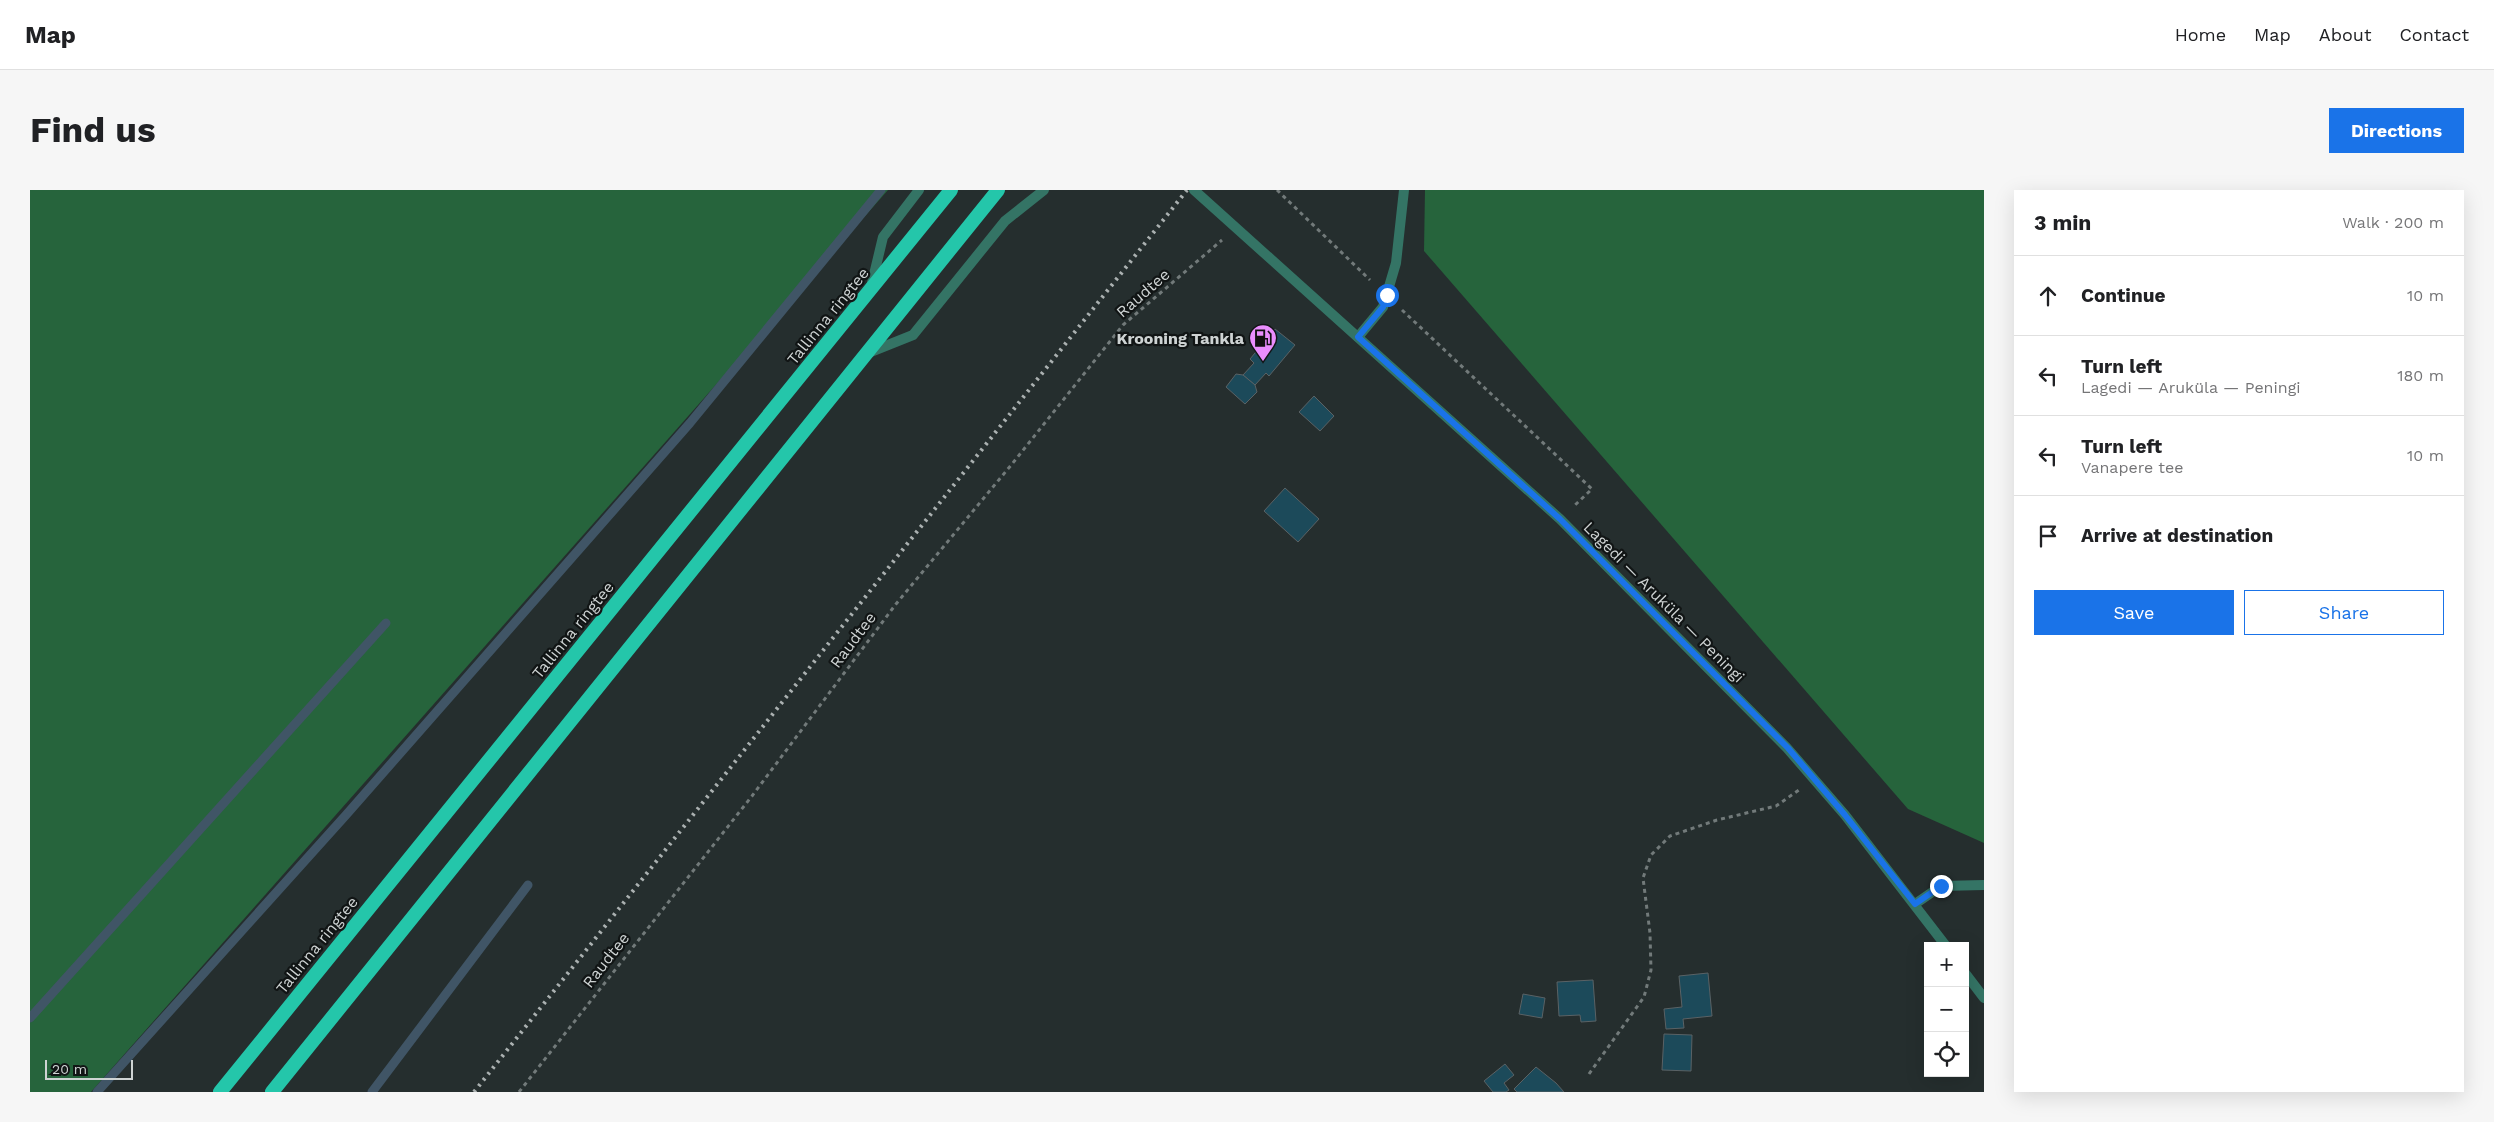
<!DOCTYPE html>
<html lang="en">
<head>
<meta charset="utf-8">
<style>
	:root { --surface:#fff; --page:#f6f6f6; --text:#202124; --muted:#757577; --line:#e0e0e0; --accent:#1a73e8 }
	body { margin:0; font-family:"Work Sans",sans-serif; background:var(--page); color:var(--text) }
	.controls { position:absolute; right:15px; bottom:15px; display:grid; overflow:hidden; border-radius:0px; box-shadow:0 5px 20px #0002 }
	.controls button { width:45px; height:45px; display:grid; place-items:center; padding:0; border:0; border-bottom:1px solid var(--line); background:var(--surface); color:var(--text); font:25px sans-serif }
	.scale { position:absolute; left:15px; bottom:12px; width:88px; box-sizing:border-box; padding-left:5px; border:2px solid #ced3d3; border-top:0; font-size:14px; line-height:18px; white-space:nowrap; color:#ced3d3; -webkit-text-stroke:4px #111515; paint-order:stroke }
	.stop { position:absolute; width:15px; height:15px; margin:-11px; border:4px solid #1a73e8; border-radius:50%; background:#fff }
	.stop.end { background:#1a73e8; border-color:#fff; box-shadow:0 1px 5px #0008 }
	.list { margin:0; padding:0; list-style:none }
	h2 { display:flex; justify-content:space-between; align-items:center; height:65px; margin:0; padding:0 20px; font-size:21px }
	h2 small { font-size:16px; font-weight:400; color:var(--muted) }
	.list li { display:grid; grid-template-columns:32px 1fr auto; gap:15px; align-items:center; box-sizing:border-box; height:80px; padding:0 20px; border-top:1px solid var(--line) }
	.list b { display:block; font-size:19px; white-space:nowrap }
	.list p { margin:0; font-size:16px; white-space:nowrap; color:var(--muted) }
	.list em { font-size:16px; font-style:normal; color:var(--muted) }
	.actions { display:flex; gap:10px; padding:15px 20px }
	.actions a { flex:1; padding:11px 0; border:1px solid var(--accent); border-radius:0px; text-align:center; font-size:18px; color:var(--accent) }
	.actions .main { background:var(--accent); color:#fff }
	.icon { flex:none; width:28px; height:28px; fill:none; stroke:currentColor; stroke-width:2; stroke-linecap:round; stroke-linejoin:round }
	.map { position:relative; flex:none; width:1954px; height:902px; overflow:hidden; border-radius:0px }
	header { display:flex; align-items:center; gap:30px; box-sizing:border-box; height:70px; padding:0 25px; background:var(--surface); border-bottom:1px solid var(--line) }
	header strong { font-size:24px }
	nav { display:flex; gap:28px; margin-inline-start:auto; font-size:18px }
	.intro { display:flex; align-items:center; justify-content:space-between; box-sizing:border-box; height:120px; padding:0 30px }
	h1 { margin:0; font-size:35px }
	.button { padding:12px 22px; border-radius:0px; background:var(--accent); color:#fff; font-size:18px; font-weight:700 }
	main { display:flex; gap:30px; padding:0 30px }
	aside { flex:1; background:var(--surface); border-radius:0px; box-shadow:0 5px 20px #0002 }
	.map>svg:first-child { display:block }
	.green { fill:#26643c }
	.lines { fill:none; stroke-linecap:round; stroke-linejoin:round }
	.stream { stroke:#405566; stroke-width:9 }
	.building { fill:#1c4a5a; stroke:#5a6265 }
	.path { stroke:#727a7a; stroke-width:3; stroke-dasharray:4 4; stroke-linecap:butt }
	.service { stroke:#347465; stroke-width:10 }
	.minor { stroke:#347465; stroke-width:10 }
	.tertiary { stroke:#347465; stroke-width:10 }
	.trunk { stroke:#24c6aa; stroke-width:14 }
	.rail { stroke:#abb1b1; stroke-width:4; stroke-dasharray:2.5 5; stroke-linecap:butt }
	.route { stroke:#1a73e8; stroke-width:6 }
	.labels { text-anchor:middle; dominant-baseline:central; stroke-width:4.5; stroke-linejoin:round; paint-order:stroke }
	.street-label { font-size:16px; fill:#ced3d3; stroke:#111515 }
	.poi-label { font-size:16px; font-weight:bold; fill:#ced3d3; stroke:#111515; text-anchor:end }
</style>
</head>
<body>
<header>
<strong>Map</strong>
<nav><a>Home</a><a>Map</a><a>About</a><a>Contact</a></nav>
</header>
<div class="intro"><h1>Find us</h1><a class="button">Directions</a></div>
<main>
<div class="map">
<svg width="1954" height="902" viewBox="0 0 1954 902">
	<rect width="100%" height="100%" fill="#252e2e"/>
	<!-- green -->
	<g class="green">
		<polygon points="0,0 858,0 61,902 0,902"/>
		<polygon points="1395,0 1954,0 1954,653 1878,619 1394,61"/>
	</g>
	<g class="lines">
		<!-- stream -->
		<g class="stream">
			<polyline points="0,828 356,433"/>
			<polyline points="67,902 316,625 660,233 851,0"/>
			<polyline points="342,902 498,695"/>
		</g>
	</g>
	<!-- building -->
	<g class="building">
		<polygon points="1245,139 1265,155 1239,186 1236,183 1225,195 1213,185 1224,173 1220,169"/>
		<polygon points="1206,184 1213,185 1225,195 1227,202 1215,214 1196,197"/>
		<polygon points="1284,206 1304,226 1290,241 1269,222"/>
		<polygon points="1255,298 1289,329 1268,352 1234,321"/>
		<polygon points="1678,783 1682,826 1653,829 1654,838 1636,839 1634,819 1652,817 1649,786"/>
		<polygon points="1563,790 1566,831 1551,832 1550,825 1529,826 1527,792"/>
		<polygon points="1493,804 1515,808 1512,828 1489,824"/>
		<polygon points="1634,844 1662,845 1661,881 1632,880"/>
		<polygon points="1475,874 1484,885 1474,893 1479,900 1476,902 1463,902 1454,891"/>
		<polygon points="1506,877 1526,893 1534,902 1487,902 1484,899"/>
	</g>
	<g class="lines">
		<!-- path -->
		<g class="path">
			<polyline points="1247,0 1340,90"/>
			<polyline points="1372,120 1562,299 1544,316"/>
			<polyline points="1559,884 1614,807 1621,780 1620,743 1613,688 1621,665 1640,646 1687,630 1746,616 1769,600"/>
			<polyline points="489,902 722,606 866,414 982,274 1093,135 1192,50"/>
		</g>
		<!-- service -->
		<polyline class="service" points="1328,147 1353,117 1366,73 1374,0"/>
		<!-- minor -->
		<g class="minor">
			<polyline points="841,97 853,47 889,0"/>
			<polyline points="1885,714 1911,696 1954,695"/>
		</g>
		<!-- tertiary -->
		<g class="tertiary">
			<polyline points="1164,0 1530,329 1757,558 1815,625 1916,756"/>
			<polyline points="838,163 883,145 975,31 1014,0"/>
			<polyline points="1935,783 1954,808"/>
		</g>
		<!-- trunk -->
		<g class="trunk">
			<polyline points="190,902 921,0"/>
			<polyline points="242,902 968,0"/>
		</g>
		<!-- rail -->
		<polyline class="rail" points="444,902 1157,0"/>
	</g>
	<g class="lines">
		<!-- route -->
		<polyline class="route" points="1357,105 1353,117 1328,147 1530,329 1758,558 1815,625 1885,714 1911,696"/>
	</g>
	<!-- icons -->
	<defs>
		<g id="fuel-pin" transform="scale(1.4375)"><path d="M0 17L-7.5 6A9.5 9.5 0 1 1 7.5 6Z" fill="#e98dfd" stroke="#111515"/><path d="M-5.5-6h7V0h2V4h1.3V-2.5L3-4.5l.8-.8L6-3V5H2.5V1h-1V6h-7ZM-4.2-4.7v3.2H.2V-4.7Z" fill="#111"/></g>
	</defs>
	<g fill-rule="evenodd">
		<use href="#fuel-pin" x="1233" y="148"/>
	</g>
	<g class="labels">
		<!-- street labels -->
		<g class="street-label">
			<text transform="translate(1113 103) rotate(-41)">Raudtee</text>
			<text transform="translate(798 126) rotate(-51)">Tallinna ringtee</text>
			<text transform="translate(1634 412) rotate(45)">Lagedi — Aruküla — Peningi</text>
			<text transform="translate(543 440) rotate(-51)">Tallinna ringtee</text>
			<text transform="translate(823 450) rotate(-53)">Raudtee</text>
			<text transform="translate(287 755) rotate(-51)">Tallinna ringtee</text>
			<text transform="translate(576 770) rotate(-52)">Raudtee</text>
		</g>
		<!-- poi labels -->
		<g class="poi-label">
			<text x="1214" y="148">Krooning Tankla</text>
		</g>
	</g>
</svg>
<div class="controls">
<button>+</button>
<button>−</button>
<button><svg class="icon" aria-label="locate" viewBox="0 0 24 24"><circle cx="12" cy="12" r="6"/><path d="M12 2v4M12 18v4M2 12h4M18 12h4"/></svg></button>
</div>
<div class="scale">20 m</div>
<div class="stop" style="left:1357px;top:105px"></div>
<div class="stop end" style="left:1911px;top:696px"></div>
</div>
<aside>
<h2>3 min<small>Walk · 200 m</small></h2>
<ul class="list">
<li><svg class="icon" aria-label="ahead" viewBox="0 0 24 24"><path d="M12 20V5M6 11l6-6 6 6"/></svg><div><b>Continue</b></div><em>10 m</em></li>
<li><svg class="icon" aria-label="left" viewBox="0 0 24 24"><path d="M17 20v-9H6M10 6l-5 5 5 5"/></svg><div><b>Turn left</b><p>Lagedi — Aruküla — Peningi</p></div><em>180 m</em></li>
<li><svg class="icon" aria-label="left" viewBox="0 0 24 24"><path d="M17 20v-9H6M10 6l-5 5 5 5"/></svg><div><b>Turn left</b><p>Vanapere tee</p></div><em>10 m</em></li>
<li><svg class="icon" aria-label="arrive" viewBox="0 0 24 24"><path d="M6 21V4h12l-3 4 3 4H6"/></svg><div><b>Arrive at destination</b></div></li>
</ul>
<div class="actions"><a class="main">Save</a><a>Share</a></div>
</aside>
</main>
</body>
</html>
